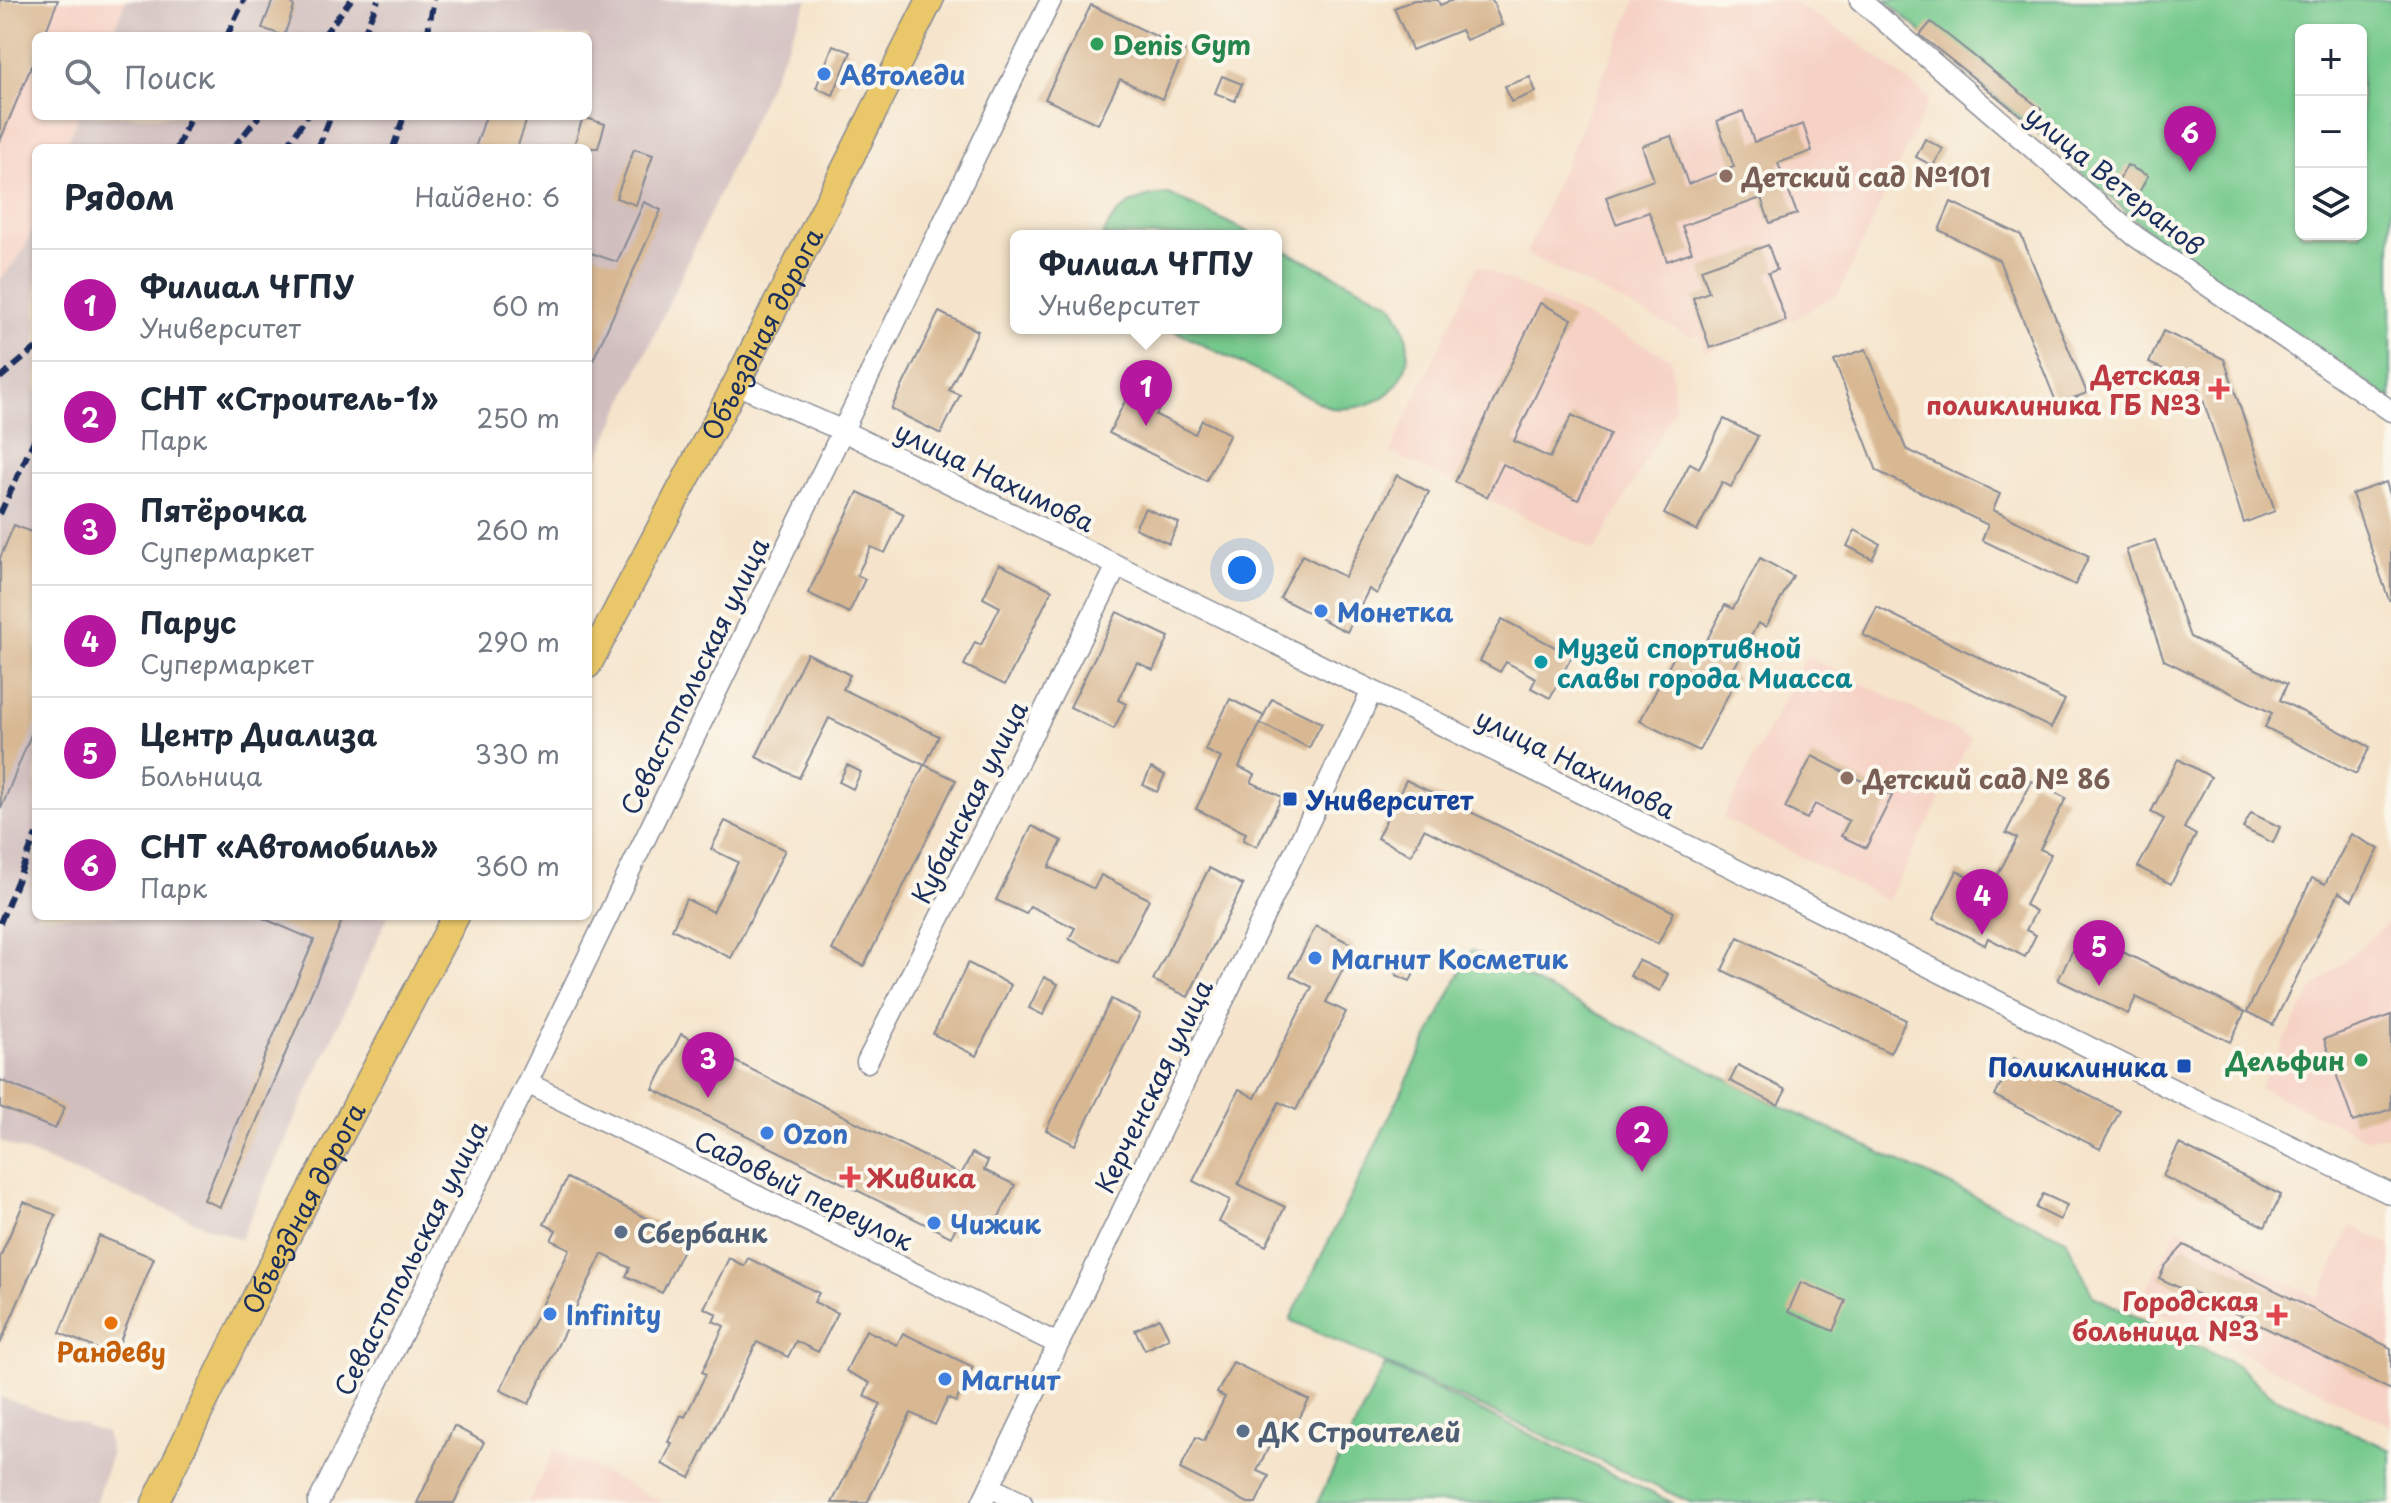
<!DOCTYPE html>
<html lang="ru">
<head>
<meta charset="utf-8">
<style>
	:root { --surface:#fff; --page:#f6f6f7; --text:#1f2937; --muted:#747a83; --line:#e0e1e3; --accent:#b5179e }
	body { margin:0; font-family:"Playpen Sans",sans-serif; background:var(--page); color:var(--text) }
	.controls { position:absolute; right:24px; top:24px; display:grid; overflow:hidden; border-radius:12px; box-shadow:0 2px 6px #0004 }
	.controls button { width:72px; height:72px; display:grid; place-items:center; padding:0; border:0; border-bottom:2px solid var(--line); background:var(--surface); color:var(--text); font:40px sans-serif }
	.you { position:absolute; left:1242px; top:570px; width:28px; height:28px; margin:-20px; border:6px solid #fff; border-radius:50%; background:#1a73e8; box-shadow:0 0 0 12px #1a73e833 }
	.badge { display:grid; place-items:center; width:52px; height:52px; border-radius:50%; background:var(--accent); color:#fff; font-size:26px; font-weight:700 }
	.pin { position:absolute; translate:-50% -66px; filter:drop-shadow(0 2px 4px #0008) }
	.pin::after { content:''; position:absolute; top:42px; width:28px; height:24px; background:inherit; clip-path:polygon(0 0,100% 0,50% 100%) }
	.popup { position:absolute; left:1010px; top:230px; width:272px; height:104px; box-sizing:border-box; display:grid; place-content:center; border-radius:12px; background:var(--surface); filter:drop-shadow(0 2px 6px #0005); font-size:26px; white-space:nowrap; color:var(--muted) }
	.popup b { font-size:30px; color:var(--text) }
	.popup::after { content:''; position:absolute; left:50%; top:100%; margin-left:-16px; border:16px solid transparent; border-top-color:var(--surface) }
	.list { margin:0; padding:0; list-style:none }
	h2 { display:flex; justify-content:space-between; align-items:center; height:104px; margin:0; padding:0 32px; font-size:34px }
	h2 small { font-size:26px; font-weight:400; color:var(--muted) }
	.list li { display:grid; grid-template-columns:52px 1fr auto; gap:24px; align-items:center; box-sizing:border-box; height:112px; padding:0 32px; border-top:2px solid var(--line) }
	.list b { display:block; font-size:30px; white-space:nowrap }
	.list p { margin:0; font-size:26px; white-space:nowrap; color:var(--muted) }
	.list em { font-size:26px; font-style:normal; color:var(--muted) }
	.icon { flex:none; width:44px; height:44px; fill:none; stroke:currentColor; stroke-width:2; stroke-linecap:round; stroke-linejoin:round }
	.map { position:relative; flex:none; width:2391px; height:1503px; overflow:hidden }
	.search { position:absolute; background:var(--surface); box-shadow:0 2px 6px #0004; left:32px; top:32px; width:560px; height:88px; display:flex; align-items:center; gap:20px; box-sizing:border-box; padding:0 28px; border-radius:12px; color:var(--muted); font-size:30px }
	.panel { position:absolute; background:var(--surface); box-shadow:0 2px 6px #0004; left:32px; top:144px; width:560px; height:776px; border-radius:12px }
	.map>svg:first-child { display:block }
	.built { fill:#f6d1c5 }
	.industrial { fill:#d1bfbf }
	.green { fill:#77ca8e; stroke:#497c76; stroke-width:2; fill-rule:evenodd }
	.building { fill:#d8b893 }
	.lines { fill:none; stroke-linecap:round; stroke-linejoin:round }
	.minor-casing { stroke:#888a94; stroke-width:23 }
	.major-casing { stroke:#888a94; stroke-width:29 }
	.minor { stroke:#fff; stroke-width:20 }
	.major { stroke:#eac769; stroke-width:26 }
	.rail { stroke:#1b2f5e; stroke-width:6; stroke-dasharray:12 6; stroke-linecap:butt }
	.leisure-dot { fill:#2e9e5b; stroke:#fbf7ec; stroke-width:3 }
	.shop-dot { fill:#3f7fe0; stroke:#fbf7ec; stroke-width:3 }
	.education-dot { fill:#8d6e63; stroke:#fbf7ec; stroke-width:3 }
	.health-dot { fill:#e0444e; stroke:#fbf7ec; stroke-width:3 }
	.culture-dot { fill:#0f9aa8; stroke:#fbf7ec; stroke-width:3 }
	.transit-dot { fill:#1a4fb4; stroke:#fbf7ec; stroke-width:3 }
	.service-dot { fill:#5c6f8a; stroke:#fbf7ec; stroke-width:3 }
	.food-dot { fill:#e8710a; stroke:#fbf7ec; stroke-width:3 }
	.labels { text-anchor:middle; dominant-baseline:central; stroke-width:8; stroke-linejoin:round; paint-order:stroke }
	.leisure-label { font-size:26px; font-weight:bold; fill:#27864d; stroke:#fbf7ec; text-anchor:start }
	.shop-label { font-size:26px; font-weight:bold; fill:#366cbe; stroke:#fbf7ec; text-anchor:start }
	.education-label { font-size:26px; font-weight:bold; fill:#785e54; stroke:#fbf7ec; text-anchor:start }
	.street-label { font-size:26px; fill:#1b2f5e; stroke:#fbf7ec }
	.health-label { font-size:26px; font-weight:bold; fill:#be3a42; stroke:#fbf7ec; text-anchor:end }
	.culture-label { font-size:26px; font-weight:bold; fill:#0d838f; stroke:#fbf7ec; text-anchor:start }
	.transit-label { font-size:26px; font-weight:bold; fill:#164399; stroke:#fbf7ec; text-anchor:start }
	.service-label { font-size:26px; font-weight:bold; fill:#4e5e75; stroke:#fbf7ec; text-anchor:start }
	.food-label { font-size:26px; font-weight:bold; fill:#c56008; stroke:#fbf7ec }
</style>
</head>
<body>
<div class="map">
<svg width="2391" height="1503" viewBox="0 0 2391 1503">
	<rect width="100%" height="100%" fill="#fbf7ec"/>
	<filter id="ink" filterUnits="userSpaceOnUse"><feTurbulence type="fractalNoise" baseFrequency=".0125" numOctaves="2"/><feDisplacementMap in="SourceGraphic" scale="16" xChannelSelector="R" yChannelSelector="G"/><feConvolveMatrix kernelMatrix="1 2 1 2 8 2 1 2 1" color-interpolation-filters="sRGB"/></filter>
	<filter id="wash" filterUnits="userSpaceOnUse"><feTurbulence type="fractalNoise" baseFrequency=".006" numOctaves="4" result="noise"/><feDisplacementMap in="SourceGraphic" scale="32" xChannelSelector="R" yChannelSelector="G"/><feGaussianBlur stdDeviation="1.8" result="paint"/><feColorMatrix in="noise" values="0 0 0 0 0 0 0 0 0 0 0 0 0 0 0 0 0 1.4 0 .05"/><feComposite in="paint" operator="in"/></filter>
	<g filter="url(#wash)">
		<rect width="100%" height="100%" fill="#f5e4cb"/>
		<!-- built -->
		<g class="built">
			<polygon points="0,0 126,0 111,36 36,36 36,116 78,116 65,148 36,148 36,219 24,250 0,280"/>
			<polygon points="1636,0 1789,0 1849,36 1930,98 1839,293 1790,321 1705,352 1699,334 1690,336 1526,254"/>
			<polygon points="1478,265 1671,358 1675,408 1595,551 1390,452"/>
			<polygon points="1806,655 1971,738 1888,901 1723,818"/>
			<polygon points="2391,920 2391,1136 2365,1138 2259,1087 2313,989"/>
			<polygon points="2351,1226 2391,1245 2391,1327 2388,1333 2391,1334 2391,1426 2139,1303 2178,1227 2318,1298"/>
			<polygon points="554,1449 665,1503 528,1503"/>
		</g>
		<!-- industrial -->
		<g class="industrial">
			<polygon points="126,0 808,0 588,479 588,148 65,148 78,116 588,116 588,36 111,36"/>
			<polygon points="36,219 36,916 388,916 240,1240 0,1141 0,280 24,250"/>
			<polygon points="0,1397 106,1433 111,1455 95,1503 0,1503"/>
		</g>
		<!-- green -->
		<g class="green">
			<path d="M1885,0h506v399l-227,-154zM2301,30h60v204h-60z"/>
			<path d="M1169,194l87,42h-153c12,-30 36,-41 66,-42z"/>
			<path d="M1276,246l115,57c39,55 7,111 -60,105l-162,-80h107z"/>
			<polygon points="1471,950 1778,1105 2066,1239 2093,1296 2238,1366 2271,1395 2391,1450 2391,1503 1692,1503 1290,1320"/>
			<polygon points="1385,1365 1673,1503 1317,1503"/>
		</g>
		<g id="blocks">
			<!-- building -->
			<g class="building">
				<polygon points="0,0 58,0 44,36 36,36 36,55 0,141"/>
				<polygon points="273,0 290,0 294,7 284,36 262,28"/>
				<polygon points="1414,0 1438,0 1440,5 1453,0 1492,0 1502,25 1466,40 1461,30 1412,50 1394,8"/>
				<polygon points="1091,5 1185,50 1162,99 1120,79 1098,124 1045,99"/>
				<polygon points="1931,22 2041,109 2030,123 1920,35"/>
				<polygon points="833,45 851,52 833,95 816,88"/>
				<polygon points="1222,76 1242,84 1235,101 1215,93"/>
				<polygon points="1530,77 1536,92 1511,102 1505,86"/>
				<polygon points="1743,111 1754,142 1803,124 1812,151 1778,163 1797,214 1770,223 1761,198 1682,226 1692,252 1667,261 1649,212 1616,224 1606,197 1654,180 1642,146 1671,136 1688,184 1734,167 1717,121"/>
				<polygon points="486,116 528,116 517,148 475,148"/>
				<polygon points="583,117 605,124 598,148 573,148"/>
				<polygon points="1925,139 1943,149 1933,166 1916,157"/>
				<polygon points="634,149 653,155 636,205 616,198"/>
				<polygon points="2127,165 2148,176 2136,198 2115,188"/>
				<polygon points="644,202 661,210 588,371 588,252 617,262"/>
				<polygon points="1951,202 2021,235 2087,393 2057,404 1999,260 1939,230"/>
				<polygon points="1768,245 1777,270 1768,273 1786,321 1710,348 1693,298 1709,292 1701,269"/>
				<polygon points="1540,303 1572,319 1514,441 1550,458 1572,415 1610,434 1578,500 1503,464 1487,497 1455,482"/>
				<polygon points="939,312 978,331 949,390 960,395 941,434 891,409"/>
				<polygon points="2163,331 2224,359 2275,511 2244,523 2198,385 2149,363"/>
				<polygon points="1866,349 1906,449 2000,494 1993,510 2089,556 2075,585 1982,540 1988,525 1877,471 1834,360"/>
				<polygon points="1134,383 1165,398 1156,415 1195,434 1202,420 1230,434 1206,481 1109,433"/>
				<polygon points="1724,419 1758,436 1731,487 1722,482 1697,531 1664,514 1690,463 1699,468"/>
				<polygon points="1397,475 1429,492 1377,594 1369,589 1347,632 1280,598 1302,555 1345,577"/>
				<polygon points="2386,482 2391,498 2391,600 2389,600 2352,494"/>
				<polygon points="858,492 904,514 885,553 871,547 857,575 865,579 849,613 808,593"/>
				<polygon points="1145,508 1179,523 1169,544 1135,528"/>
				<polygon points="14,525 36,534 36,722 1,809 0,558"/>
				<polygon points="1855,530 1880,544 1872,559 1847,546"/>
				<polygon points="2155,540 2190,637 2287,684 2280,700 2370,747 2356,774 2265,727 2272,713 2164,660 2126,550"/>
				<polygon points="1760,558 1793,576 1766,627 1758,623 1731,674 1737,678 1699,751 1640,721 1679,647 1698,657 1725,605 1733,609"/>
				<polygon points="999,564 1052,590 1005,685 964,665 975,642 981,645 1000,607 983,598"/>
				<polygon points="1877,607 2065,700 2051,728 1863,635"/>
				<polygon points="1117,612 1169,637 1153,670 1137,662 1118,700 1126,704 1114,729 1070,707"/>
				<polygon points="1502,619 1572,656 1550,698 1531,688 1536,678 1506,662 1500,672 1480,661"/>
				<polygon points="807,653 850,675 843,689 939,736 925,765 956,780 864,966 832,950 924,765 829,718 799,778 756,757"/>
				<polygon points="1230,699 1264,716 1239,767 1255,775 1251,782 1282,797 1257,847 1243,840 1246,833 1196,809 1221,758 1205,750"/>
				<polygon points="1272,699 1322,723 1309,748 1260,723"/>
				<polygon points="1812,756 1892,796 1866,848 1841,836 1849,821 1815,804 1807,819 1785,808"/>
				<polygon points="2178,759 2211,777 2184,828 2196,835 2171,884 2138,867 2164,819 2151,812"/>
				<polygon points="847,765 861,772 853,789 839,782"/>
				<polygon points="1151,768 1165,775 1157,792 1143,785"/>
				<polygon points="1406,780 1674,912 1658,944 1424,829 1411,855 1377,838"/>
				<polygon points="2032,781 2066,798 2040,849 2051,854 2025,905 2036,911 2026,930 2036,935 2025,957 1988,938 1985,945 1933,919 1957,871 1991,888 2017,838 2006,833"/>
				<polygon points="2251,813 2280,827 2273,843 2243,828"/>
				<polygon points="725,821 785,850 731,958 672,929 686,899 713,912 738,862 711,849"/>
				<polygon points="1032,826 1062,841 1049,867 1094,889 1101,875 1149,899 1118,963 1069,939 1075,928 1030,906 1026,914 996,900"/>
				<polygon points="2351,834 2379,849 2352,900 2339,892 2273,1025 2247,1012 2312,878 2325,884"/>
				<polygon points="1209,868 1243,885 1188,997 1153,980"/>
				<polygon points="258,916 344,916 220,1207 204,1200 314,940"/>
				<polygon points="1316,926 1355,946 1326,1002 1346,1012 1296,1110 1279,1102 1238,1184 1285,1207 1266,1246 1219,1222 1230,1200 1193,1181 1239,1089 1255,1098 1312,987 1290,976"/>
				<polygon points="2082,932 2245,1012 2230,1042 2136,997 2128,1014 2058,980"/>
				<polygon points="1738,937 1906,1020 1890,1053 1722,970"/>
				<polygon points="1403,959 1418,966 1410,981 1396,975"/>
				<polygon points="1638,960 1668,974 1660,991 1630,976"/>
				<polygon points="968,963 1011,985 976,1056 933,1034"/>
				<polygon points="1044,977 1058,984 1043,1015 1029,1008"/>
				<polygon points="1111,999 1140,1014 1075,1145 1046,1130"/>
				<polygon points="2391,1015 2391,1109 2353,1122 2324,1039"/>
				<polygon points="681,1034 961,1175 972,1153 988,1161 984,1170 1015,1185 992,1230 962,1215 951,1237 653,1089"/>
				<polygon points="2014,1058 2120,1111 2100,1149 1995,1096"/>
				<polygon points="1738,1065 1786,1090 1778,1105 1730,1081"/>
				<polygon points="0,1080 65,1107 55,1129 0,1107"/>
				<polygon points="2179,1144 2281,1195 2265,1227 2163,1176"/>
				<polygon points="567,1178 688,1239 662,1293 626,1276 630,1268 602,1254 529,1404 500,1390 570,1249 551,1240 556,1230 544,1224"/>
				<polygon points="2043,1194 2067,1205 2060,1220 2036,1208"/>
				<polygon points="24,1202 56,1215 0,1344 0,1257"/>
				<polygon points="99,1236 154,1258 114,1356 60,1333"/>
				<polygon points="2184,1245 2391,1348 2391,1390 2185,1288 2184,1290 2159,1278 2165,1266"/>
				<polygon points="729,1258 744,1266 748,1258 819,1293 814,1302 838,1313 818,1352 796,1341 788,1357 757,1342 690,1478 662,1464 672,1443 668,1442 681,1415 685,1417 706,1374 702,1372 724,1326 713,1321 717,1314 704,1308"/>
				<polygon points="1801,1282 1846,1301 1833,1331 1788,1312"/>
				<polygon points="1159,1318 1169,1338 1145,1350 1135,1330"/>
				<polygon points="866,1330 897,1345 903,1333 973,1367 956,1402 948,1398 935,1425 911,1413 867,1503 832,1503 881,1404 864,1396 870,1383 846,1371"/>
				<polygon points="1233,1362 1309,1400 1291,1434 1278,1428 1257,1471 1269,1476 1256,1503 1248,1503 1180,1469 1196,1437 1204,1441 1225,1397 1217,1393"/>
				<polygon points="454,1426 484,1442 454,1503 417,1503"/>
			</g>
		</g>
	</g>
	<g filter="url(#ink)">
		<use href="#blocks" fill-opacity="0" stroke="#888a94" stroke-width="2"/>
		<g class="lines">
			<!-- minor casing -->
			<g class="minor-casing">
				<g id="minor">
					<polyline points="1860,0 2135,236 2391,411"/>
					<polyline points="736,384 841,430 1721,862 2172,1089 2391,1194"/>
					<polyline points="867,1062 1117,566"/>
					<polyline points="527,1083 1058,1344"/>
					<polyline points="990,1487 1022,1503"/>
					<polyline points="318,1503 527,1083 1051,0"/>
					<polyline points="982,1503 1372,691"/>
				</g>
			</g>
			<!-- major casing -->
			<g class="major-casing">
				<g id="major">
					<path id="s1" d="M588,665l148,-281 194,-384"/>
					<path id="s2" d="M155,1503l108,-221 193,-366"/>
				</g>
			</g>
			<!-- minor -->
			<use href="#minor" class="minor"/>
			<!-- major -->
			<use href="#major" class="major"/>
			<!-- rail -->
			<g class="rail">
				<polyline points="227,36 244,0"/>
				<polyline points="323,36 351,0"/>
				<polyline points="363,36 378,0"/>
				<polyline points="427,36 434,0"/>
				<polyline points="177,148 191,116"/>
				<polyline points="233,148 259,116"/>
				<polyline points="286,148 307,116"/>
				<polyline points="318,148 331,116"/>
				<polyline points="393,148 404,116"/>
				<polyline points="0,378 36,348"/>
				<polyline points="0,514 36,436"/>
				<polyline points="0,923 36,835"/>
			</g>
		</g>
	</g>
	<!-- markers -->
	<g class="leisure-dot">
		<circle cx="1097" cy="44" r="8"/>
		<circle cx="2361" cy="1060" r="8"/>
	</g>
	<g class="shop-dot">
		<circle cx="824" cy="74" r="8"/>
		<circle cx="1321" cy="611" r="8"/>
		<circle cx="1315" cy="958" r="8"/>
		<circle cx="767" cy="1133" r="8"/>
		<circle cx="934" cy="1223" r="8"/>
		<circle cx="550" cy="1314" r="8"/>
		<circle cx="945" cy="1379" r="8"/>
	</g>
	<g class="education-dot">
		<circle cx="1726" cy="176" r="8"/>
		<circle cx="1847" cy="778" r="8"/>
	</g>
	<g class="health-dot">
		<path d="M2215 377h8v8h8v8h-8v8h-8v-8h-8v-8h8z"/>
		<path d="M846 1165h8v8h8v8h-8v8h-8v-8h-8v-8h8z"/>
		<path d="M2273 1303h8v8h8v8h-8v8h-8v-8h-8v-8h8z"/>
	</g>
	<circle class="culture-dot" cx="1541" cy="662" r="8"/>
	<g class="transit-dot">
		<rect x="1282" y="791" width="16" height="16" rx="4"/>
		<rect x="2176" y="1058" width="16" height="16" rx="4"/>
	</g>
	<g class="service-dot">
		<circle cx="621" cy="1232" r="8"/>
		<circle cx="1243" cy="1431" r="8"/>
	</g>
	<circle class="food-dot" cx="111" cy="1323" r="8"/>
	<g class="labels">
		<!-- leisure labels -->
		<g class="leisure-label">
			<text x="1113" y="44">Denis Gym</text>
			<text x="2345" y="1060" text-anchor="end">Дельфин</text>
		</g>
		<!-- shop labels -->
		<g class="shop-label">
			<text x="840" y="74">Автоледи</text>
			<text x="1337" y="611">Монетка</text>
			<text x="1331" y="958">Магнит Косметик</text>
			<text x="783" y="1133">Ozon</text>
			<text x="950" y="1223">Чижик</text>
			<text x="566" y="1314">Infinity</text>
			<text x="961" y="1379">Магнит</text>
		</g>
		<!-- education labels -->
		<g class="education-label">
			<text x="1742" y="176">Детский сад №101</text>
			<text x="1863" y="778">Детский сад № 86</text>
		</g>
		<!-- street labels -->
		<g class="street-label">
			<text transform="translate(2115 180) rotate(39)">улица Ветеранов</text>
			<text stroke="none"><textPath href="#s1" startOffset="374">Объездная дорога</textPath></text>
			<text transform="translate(995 476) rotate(26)">улица Нахимова</text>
			<text transform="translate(694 676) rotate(-64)">Севастопольская улица</text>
			<text transform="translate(1576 763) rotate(26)">улица Нахимова</text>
			<text transform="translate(969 802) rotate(-63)">Кубанская улица</text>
			<text transform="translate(1153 1086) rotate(-64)">Керченская улица</text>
			<text transform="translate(804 1190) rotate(26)">Садовый переулок</text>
			<text stroke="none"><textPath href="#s2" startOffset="330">Объездная дорога</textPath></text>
			<text transform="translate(410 1258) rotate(-63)">Севастопольская улица</text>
		</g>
		<!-- health labels -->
		<g class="health-label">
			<text x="2201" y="374">Детская<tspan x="2201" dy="30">поликлиника ГБ №3</tspan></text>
			<text x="866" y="1177" text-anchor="start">Живика</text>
			<text x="2259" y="1300">Городская<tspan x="2259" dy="30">больница №3</tspan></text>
		</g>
		<!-- culture labels -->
		<g class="culture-label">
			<text x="1557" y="647">Музей спортивной<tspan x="1557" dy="30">славы города Миасса</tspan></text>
		</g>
		<!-- transit labels -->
		<g class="transit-label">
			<text x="1306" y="799">Университет</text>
			<text x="2168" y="1066" text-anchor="end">Поликлиника</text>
		</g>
		<!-- service labels -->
		<g class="service-label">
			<text x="637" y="1232">Сбербанк</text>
			<text x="1259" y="1431">ДК Строителей</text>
		</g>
		<!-- food labels -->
		<g class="food-label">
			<text x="111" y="1351">Рандеву</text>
		</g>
	</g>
</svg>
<div class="controls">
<button>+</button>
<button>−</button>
<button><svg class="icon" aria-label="layers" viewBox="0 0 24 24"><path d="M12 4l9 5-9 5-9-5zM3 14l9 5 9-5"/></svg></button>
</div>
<div class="you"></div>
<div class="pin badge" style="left:1146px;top:426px">1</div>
<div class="popup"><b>Филиал ЧГПУ</b>Университет</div>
<div class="pin badge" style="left:1642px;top:1172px">2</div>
<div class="pin badge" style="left:708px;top:1098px">3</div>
<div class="pin badge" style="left:1982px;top:935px">4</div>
<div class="pin badge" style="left:2099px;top:986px">5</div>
<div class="pin badge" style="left:2190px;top:172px">6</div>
<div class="search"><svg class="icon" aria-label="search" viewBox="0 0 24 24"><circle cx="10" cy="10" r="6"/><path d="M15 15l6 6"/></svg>Поиск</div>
<section class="panel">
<h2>Рядом<small>Найдено: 6</small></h2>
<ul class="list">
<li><span class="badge">1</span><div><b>Филиал ЧГПУ</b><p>Университет</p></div><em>60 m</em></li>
<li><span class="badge">2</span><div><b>СНТ «Строитель-1»</b><p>Парк</p></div><em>250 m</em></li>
<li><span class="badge">3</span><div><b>Пятёрочка</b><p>Супермаркет</p></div><em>260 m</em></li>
<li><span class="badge">4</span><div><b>Парус</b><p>Супермаркет</p></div><em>290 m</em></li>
<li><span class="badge">5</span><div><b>Центр Диализа</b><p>Больница</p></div><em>330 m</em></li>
<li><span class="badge">6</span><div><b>СНТ «Автомобиль»</b><p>Парк</p></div><em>360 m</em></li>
</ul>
</section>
</div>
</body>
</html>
